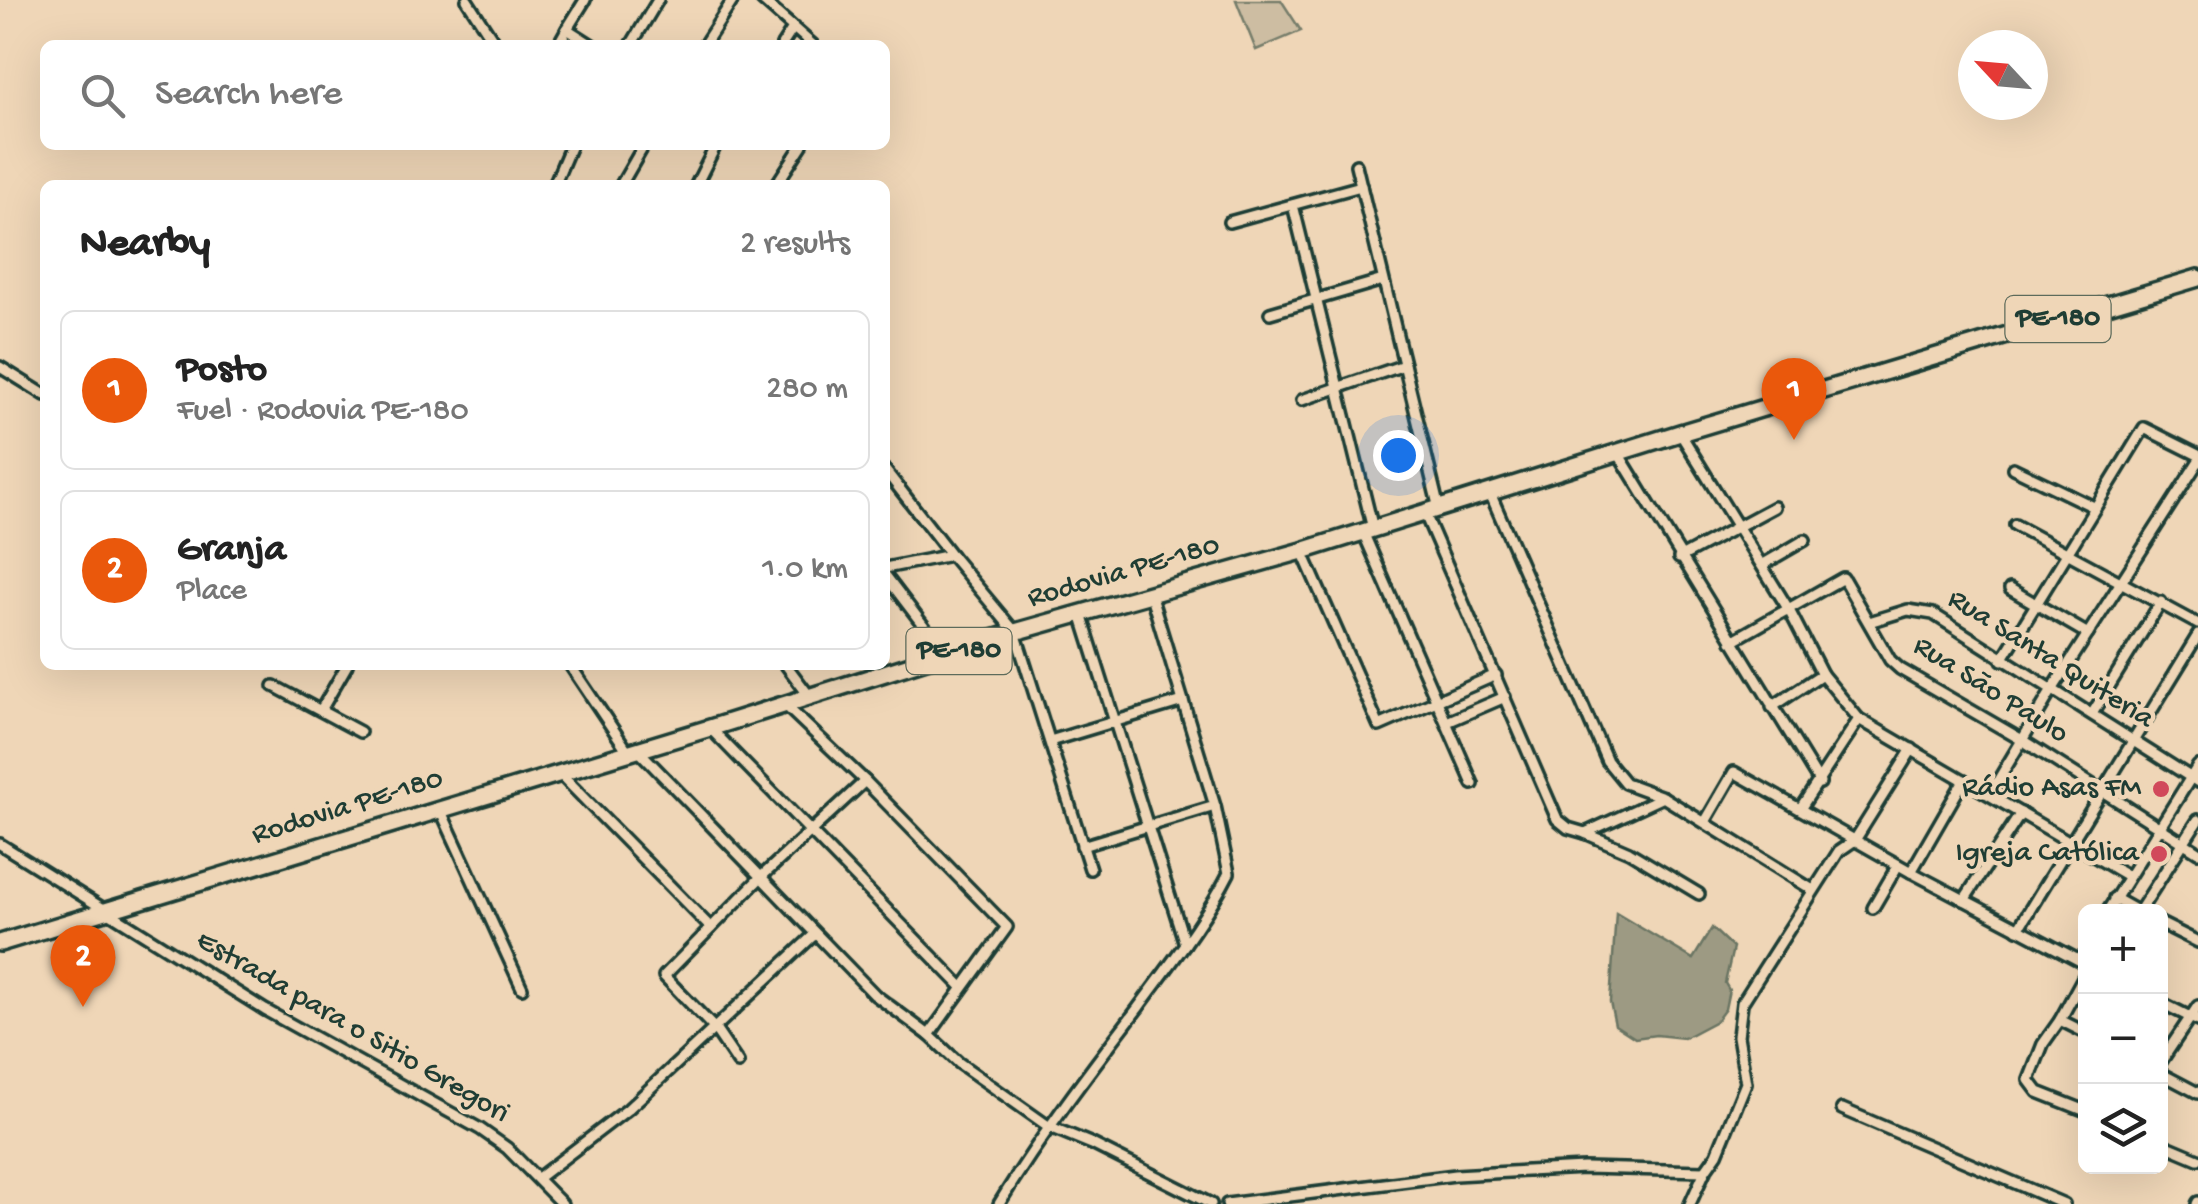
<!DOCTYPE html>
<html lang="en">
<head>
<meta charset="utf-8">
<style>
	:root { --surface:#fff; --page:#f6f6f6; --text:#222; --muted:#767676; --line:#e0e0e0; --accent:#ea580c }
	body { margin:0; font-family:"Gochi Hand",sans-serif; background:var(--page); color:var(--text) }
	.controls { position:absolute; right:30px; bottom:30px; display:grid; overflow:hidden; border-radius:15px; box-shadow:0 10px 40px #0002 }
	.controls button { width:90px; height:90px; display:grid; place-items:center; padding:0; border:0; border-bottom:2px solid var(--line); background:var(--surface); color:var(--text); font:50px sans-serif }
	.compass { position:absolute; left:1958px; top:30px; width:90px; height:90px; border-radius:50%; background:var(--surface); box-shadow:0 10px 40px #0002; rotate:296deg }
	.you { position:absolute; left:1398px; top:455px; width:35px; height:35px; margin:-25px; border:8px solid #fff; border-radius:50%; background:#1a73e8; box-shadow:0 0 0 15px #1a73e833 }
	.badge { display:grid; place-items:center; width:65px; height:65px; border-radius:50%; background:var(--accent); color:#fff; font-size:32px; font-weight:700 }
	.pin { position:absolute; translate:-50% -82px; filter:drop-shadow(0 2px 5px #0008) }
	.pin::after { content:''; position:absolute; top:52px; width:35px; height:30px; background:inherit; clip-path:polygon(0 0,100% 0,50% 100%) }
	.list { margin:0; padding:0; list-style:none }
	h2 { display:flex; justify-content:space-between; align-items:center; height:130px; margin:0; padding:0 40px; font-size:42px }
	h2 small { font-size:32px; font-weight:400; color:var(--muted) }
	.list li { display:grid; grid-template-columns:65px 1fr auto; gap:30px; align-items:center; box-sizing:border-box; height:160px; margin:0 20px 20px; padding:0 20px; border:2px solid var(--line); border-radius:15px }
	.list b { display:block; font-size:38px; white-space:nowrap }
	.list p { margin:0; font-size:32px; white-space:nowrap; color:var(--muted) }
	.list em { font-size:32px; font-style:normal; color:var(--muted) }
	.icon { flex:none; width:55px; height:55px; fill:none; stroke:currentColor; stroke-width:2; stroke-linecap:round; stroke-linejoin:round }
	.map { position:relative; flex:none; width:2198px; height:1204px; overflow:hidden }
	.search { position:absolute; background:var(--surface); box-shadow:0 10px 40px #0002; left:40px; top:40px; width:850px; height:110px; display:flex; align-items:center; gap:25px; box-sizing:border-box; padding:0 35px; border-radius:15px; color:var(--muted); font-size:38px }
	.panel { position:absolute; background:var(--surface); box-shadow:0 10px 40px #0002; left:40px; top:180px; width:850px; height:490px; border-radius:15px }
	.map>svg:first-child { display:block }
	.green { fill:#cdbda2; stroke:#767d6b; stroke-width:2.5 }
	.water { fill:#9d9a83; stroke:#6b7563; stroke-width:2.5 }
	.lines { fill:none; stroke-linecap:round; stroke-linejoin:round }
	.minor-casing { stroke:#1f3d34; stroke-width:16 }
	.primary-casing { stroke:#1f3d34; stroke-width:22 }
	.minor { stroke:#efd6b7; stroke-width:9 }
	.primary { stroke:#efd6b7; stroke-width:15 }
	.poi-dot { fill:#d1495b; stroke:#efd6b7; stroke-width:4 }
	.labels { text-anchor:middle; dominant-baseline:central; stroke-width:9; stroke-linejoin:round; paint-order:stroke }
	.shield { fill:#efd6b7; stroke:#5d6b5b; stroke-width:2.5 }
	.shield-label { font-size:28px; font-weight:bold; fill:#1f3d34 }
	.street-label { font-size:30px; fill:#1f3d34; stroke:#efd6b7 }
	.poi-label { font-size:30px; fill:#1f3d34; stroke:#efd6b7; text-anchor:end }
</style>
</head>
<body>
<div class="map">
<svg width="2198" height="1204" viewBox="0 0 2198 1204">
	<rect width="100%" height="100%" fill="#efd6b7"/>
	<filter id="ink" filterUnits="userSpaceOnUse"><feTurbulence type="fractalNoise" baseFrequency=".01" numOctaves="2"/><feDisplacementMap in="SourceGraphic" scale="20" xChannelSelector="R" yChannelSelector="G"/><feConvolveMatrix kernelMatrix="1 2 1 2 8 2 1 2 1" color-interpolation-filters="sRGB"/></filter>
	<g filter="url(#ink)">
		<!-- green -->
		<polygon class="green" points="1236,0 1281,0 1301,31 1256,50"/>
		<!-- water -->
		<polygon class="water" points="1616,913 1693,959 1712,928 1733,948 1725,983 1729,990 1725,1009 1716,1021 1684,1038 1656,1035 1635,1038 1615,1025 1610,1002"/>
		<g class="lines">
			<!-- minor casing -->
			<g class="minor-casing">
				<g id="minor">
					<polyline points="467,0 496,45"/>
					<polyline points="585,0 567,29 592,45"/>
					<polyline points="762,0 813,45"/>
					<polyline points="558,45 567,29"/>
					<polyline points="631,45 658,0"/>
					<polyline points="704,45 733,0"/>
					<polyline points="782,45 793,28"/>
					<polyline points="1356,165 1439,509"/>
					<polyline points="554,185 571,145"/>
					<polyline points="621,185 644,145"/>
					<polyline points="696,185 716,145"/>
					<polyline points="776,185 802,145"/>
					<polyline points="1293,205 1373,529"/>
					<polyline points="1229,222 1361,186"/>
					<polyline points="1270,313 1383,280"/>
					<polyline points="0,367 45,395"/>
					<polyline points="1302,400 1404,365"/>
					<polyline points="1680,433 1789,610 1822,674 1859,719 2128,876"/>
					<polyline points="1618,453 1820,783"/>
					<polyline points="2013,468 2094,507"/>
					<polyline points="885,470 951,555"/>
					<polyline points="1490,493 1607,761 1625,783 1663,797"/>
					<polyline points="1425,514 1557,819 1568,828 1585,833 1663,797 1813,890"/>
					<polyline points="2015,525 2198,624"/>
					<polyline points="1363,532 1473,784"/>
					<polyline points="1302,551 1379,726 1496,675"/>
					<polyline points="1679,558 1774,507"/>
					<polyline points="1762,565 1805,540"/>
					<polyline points="885,568 951,555 1015,632 1090,869"/>
					<polyline points="885,575 946,655"/>
					<polyline points="2010,589 2088,634"/>
					<polyline points="1081,614 1185,944"/>
					<polyline points="1869,622 1908,610 1933,614 2198,782"/>
					<polyline points="1732,641 1843,578 1890,660 1900,669 2022,740 2198,852"/>
					<polyline points="2002,660 2144,428 2198,455"/>
					<polyline points="570,665 629,753"/>
					<polyline points="786,665 810,697"/>
					<polyline points="274,686 360,732"/>
					<polyline points="785,705 865,781 1007,927 929,1035 959,1063 1048,1126 1092,1144 1211,1204"/>
					<polyline points="1772,707 1822,674"/>
					<polyline points="321,710 347,665"/>
					<polyline points="2092,714 2161,602"/>
					<polyline points="1447,722 1505,697"/>
					<polyline points="710,728 961,986"/>
					<polyline points="1050,741 1183,701"/>
					<polyline points="638,750 875,995 929,1035"/>
					<polyline points="559,773 711,928"/>
					<polyline points="1990,794 2052,690 2198,462"/>
					<polyline points="440,809 522,988"/>
					<polyline points="1800,809 1859,719"/>
					<polyline points="1705,822 1734,772 1911,872 2086,964"/>
					<polyline points="1585,833 1629,852 1699,894"/>
					<polyline points="0,844 265,1010 480,1129 507,1148 562,1204"/>
					<polyline points="1082,846 1215,806 1151,596"/>
					<polyline points="1911,872 1964,780"/>
					<polyline points="2114,898 2139,912"/>
					<polyline points="1964,900 2021,813"/>
					<polyline points="1873,908 1898,865"/>
					<polyline points="2107,912 2198,766"/>
					<polyline points="2139,912 2198,820"/>
					<polyline points="2160,923 2198,942"/>
					<polyline points="2018,929 2198,635"/>
					<polyline points="2086,972 2060,1020 2043,1044 2029,1080 2038,1092 2086,1111"/>
					<polyline points="2160,1002 2198,1021"/>
					<polyline points="2060,1020 2086,1033"/>
					<polyline points="738,1063 715,1029 664,976 761,877 865,781"/>
					<polyline points="2160,1063 2198,1006"/>
					<polyline points="2160,1073 2198,1093"/>
					<polyline points="1842,1109 2064,1204"/>
					<polyline points="2160,1143 2198,1159"/>
					<polyline points="538,1178 628,1109 815,934"/>
					<path d="M999,1204c42,-69 90,-132 139,-196 32,-44 66,-86 91,-135l-14,-67"/>
					<polyline points="1227,1204 1455,1175 1584,1168 1705,1171"/>
					<polyline points="1690,1204 1705,1171 1717,1154 1746,1083 1738,1036 1742,1003 1839,851 1855,840 1912,749"/>
					<polyline points="2197,1204 2198,1202"/>
				</g>
			</g>
			<!-- primary casing -->
			<g class="primary-casing">
				<polyline id="primary" points="0,943 710,728 1015,632 1302,551 1680,433 2198,278"/>
			</g>
			<!-- minor -->
			<use href="#minor" class="minor"/>
			<!-- primary -->
			<use href="#primary" class="primary"/>
		</g>
	</g>
	<!-- markers -->
	<g class="poi-dot">
		<circle cx="2161" cy="789" r="10"/>
		<circle cx="2159" cy="854" r="10"/>
	</g>
	<g class="labels">
		<!-- shield labels -->
		<g class="shield">
			<rect x="2005.5" y="296" width="105" height="46" rx="8"/>
			<rect x="906.5" y="628" width="105" height="46" rx="8"/>
		</g>
		<g class="shield-label">
			<text x="2058" y="319">PE-180</text>
			<text x="959" y="651">PE-180</text>
		</g>
		<!-- street labels -->
		<g class="street-label">
			<text transform="translate(1124 573) rotate(-16)">Rodovia PE-180</text>
			<text transform="translate(2050 660) rotate(32)">Rua Santa Quiteria</text>
			<text transform="translate(1990 691) rotate(32)">Rua São Paulo</text>
			<text transform="translate(348 808) rotate(-17)">Rodovia PE-180</text>
			<text transform="translate(352 1028) rotate(30)">Estrada para o Sitio Gregori</text>
		</g>
		<!-- poi labels -->
		<g class="poi-label">
			<text x="2141" y="789">Rádio Asas FM</text>
			<text x="2139" y="854">Igreja Católica</text>
		</g>
	</g>
</svg>
<div class="controls">
<button>+</button>
<button>−</button>
<button><svg class="icon" aria-label="layers" viewBox="0 0 24 24"><path d="M12 4l9 5-9 5-9-5zM3 14l9 5 9-5"/></svg></button>
</div>
<svg class="compass" viewBox="-18 -18 36 36"><path d="M0-13l5 13h-10z" fill="#e53935"/><path d="M0 13l5-13h-10z" fill="#767676"/></svg>
<div class="you"></div>
<div class="pin badge" style="left:1794px;top:440px">1</div>
<div class="pin badge" style="left:83px;top:1007px">2</div>
<div class="search"><svg class="icon" aria-label="search" viewBox="0 0 24 24"><circle cx="10" cy="10" r="6"/><path d="M15 15l6 6"/></svg>Search here</div>
<section class="panel">
<h2>Nearby<small>2 results</small></h2>
<ul class="list">
<li><span class="badge">1</span><div><b>Posto</b><p>Fuel · Rodovia PE-180</p></div><em>280 m</em></li>
<li><span class="badge">2</span><div><b>Granja</b><p>Place</p></div><em>1.0 km</em></li>
</ul>
</section>
</div>
</body>
</html>
